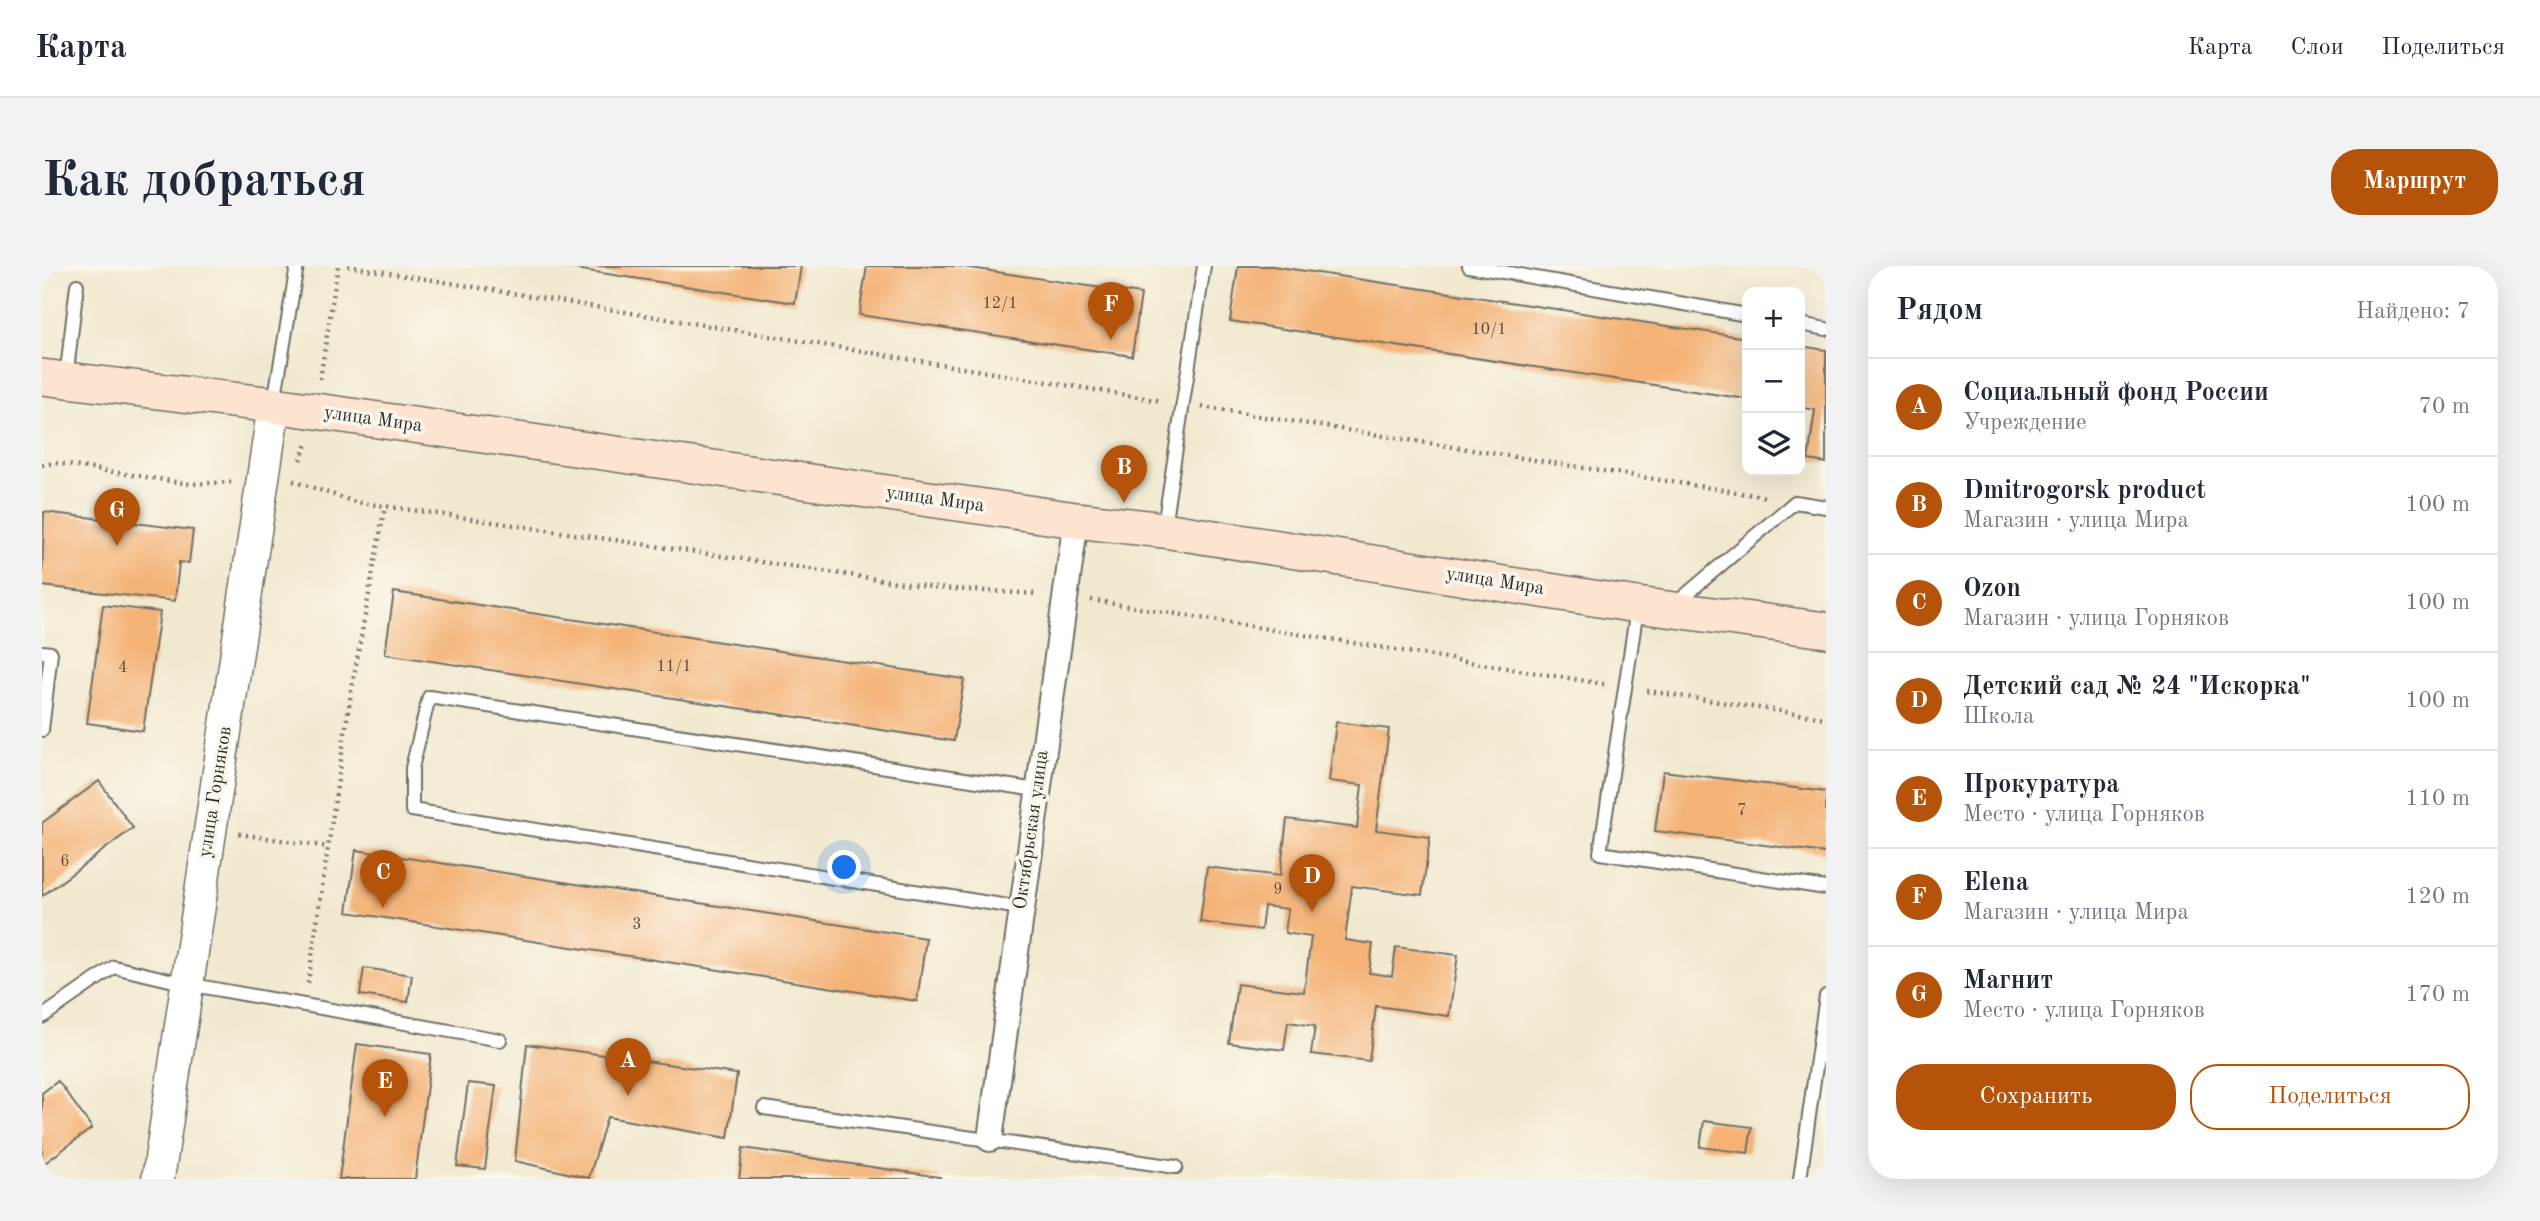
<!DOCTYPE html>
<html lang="ru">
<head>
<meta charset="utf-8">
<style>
	:root { --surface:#fff; --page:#f2f2f3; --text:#1f2937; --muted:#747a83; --line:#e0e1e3; --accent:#b45309 }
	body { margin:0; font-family:"Old Standard TT",serif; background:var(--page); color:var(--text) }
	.controls { position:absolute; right:21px; top:21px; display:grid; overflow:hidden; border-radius:14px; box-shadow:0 7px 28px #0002 }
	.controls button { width:63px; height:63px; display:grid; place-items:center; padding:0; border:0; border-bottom:2px solid var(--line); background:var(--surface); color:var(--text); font:35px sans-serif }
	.you { position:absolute; left:803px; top:602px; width:24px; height:24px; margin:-18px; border:5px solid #fff; border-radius:50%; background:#1a73e8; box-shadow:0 0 0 10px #1a73e833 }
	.badge { display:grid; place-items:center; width:46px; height:46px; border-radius:50%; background:var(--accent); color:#fff; font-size:23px; font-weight:700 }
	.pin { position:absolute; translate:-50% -58px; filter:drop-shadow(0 2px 4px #0008) }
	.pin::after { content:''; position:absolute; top:37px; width:24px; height:21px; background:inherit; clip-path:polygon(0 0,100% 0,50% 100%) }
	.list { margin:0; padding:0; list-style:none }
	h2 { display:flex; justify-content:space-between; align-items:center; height:91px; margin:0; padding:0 28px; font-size:30px }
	h2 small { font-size:23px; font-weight:400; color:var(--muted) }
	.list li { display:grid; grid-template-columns:46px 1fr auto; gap:21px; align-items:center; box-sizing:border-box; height:98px; padding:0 28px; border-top:2px solid var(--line) }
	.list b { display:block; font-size:26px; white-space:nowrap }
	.list p { margin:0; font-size:23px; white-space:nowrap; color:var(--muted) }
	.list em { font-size:23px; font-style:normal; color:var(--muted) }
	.actions { display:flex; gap:14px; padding:21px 28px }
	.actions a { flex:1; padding:16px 0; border:2px solid var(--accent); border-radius:28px; text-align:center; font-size:24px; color:var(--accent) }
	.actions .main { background:var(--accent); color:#fff }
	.icon { flex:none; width:38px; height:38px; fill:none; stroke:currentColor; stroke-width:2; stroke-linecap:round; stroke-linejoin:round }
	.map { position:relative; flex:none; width:1784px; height:913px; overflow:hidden; border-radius:28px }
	header { display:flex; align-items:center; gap:42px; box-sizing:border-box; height:98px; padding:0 35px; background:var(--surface); border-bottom:2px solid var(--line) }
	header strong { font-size:33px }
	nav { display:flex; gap:38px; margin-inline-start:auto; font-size:24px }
	.intro { display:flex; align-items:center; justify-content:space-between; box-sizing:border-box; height:168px; padding:0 42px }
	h1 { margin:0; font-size:49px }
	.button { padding:18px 32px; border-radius:28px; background:var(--accent); color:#fff; font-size:24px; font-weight:700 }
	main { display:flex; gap:42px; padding:0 42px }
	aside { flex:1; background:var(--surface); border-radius:28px; box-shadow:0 7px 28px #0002 }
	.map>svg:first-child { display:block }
	.building { fill:#f4b276 }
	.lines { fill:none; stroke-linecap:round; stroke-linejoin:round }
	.service-casing { stroke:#706e64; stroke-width:16 }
	.minor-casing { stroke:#706e64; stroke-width:28 }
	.tertiary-casing { stroke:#706e64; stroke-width:35 }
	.secondary-casing { stroke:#706e64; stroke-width:38 }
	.path { stroke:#706e64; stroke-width:4.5; stroke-dasharray:2 5; stroke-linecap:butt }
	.service { stroke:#fff; stroke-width:12 }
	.minor { stroke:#fff; stroke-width:24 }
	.tertiary { stroke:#fff; stroke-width:32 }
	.secondary { stroke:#fde4d0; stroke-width:35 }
	.labels { text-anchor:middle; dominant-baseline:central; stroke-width:7; stroke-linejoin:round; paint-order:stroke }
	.number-label { font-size:16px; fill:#5d4d3e }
	.street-label { font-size:19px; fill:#2b2b2b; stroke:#fbf7ec }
</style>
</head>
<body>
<header>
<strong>Карта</strong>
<nav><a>Карта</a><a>Слои</a><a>Поделиться</a></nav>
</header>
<div class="intro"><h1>Как добраться</h1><a class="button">Маршрут</a></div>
<main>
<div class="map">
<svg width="1784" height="913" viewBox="0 0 1784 913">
	<rect width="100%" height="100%" fill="#fbf7ec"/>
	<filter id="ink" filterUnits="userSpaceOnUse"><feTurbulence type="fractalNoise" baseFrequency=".0143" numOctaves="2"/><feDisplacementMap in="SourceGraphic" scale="14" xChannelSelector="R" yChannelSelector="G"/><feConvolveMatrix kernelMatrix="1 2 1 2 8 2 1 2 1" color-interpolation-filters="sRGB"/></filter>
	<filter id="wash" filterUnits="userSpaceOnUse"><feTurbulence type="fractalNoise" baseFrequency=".00686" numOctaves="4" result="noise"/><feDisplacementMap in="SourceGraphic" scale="28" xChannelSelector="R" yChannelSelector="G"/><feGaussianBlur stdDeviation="1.57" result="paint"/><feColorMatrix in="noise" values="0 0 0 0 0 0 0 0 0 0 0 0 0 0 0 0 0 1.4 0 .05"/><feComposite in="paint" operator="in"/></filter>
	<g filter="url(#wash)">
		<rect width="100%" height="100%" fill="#f1e9cf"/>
		<g id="blocks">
			<!-- building -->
			<g class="building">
				<polygon points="514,0 759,0 753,37"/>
				<polygon points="825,0 916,0 1099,28 1090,90 817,49"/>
				<polygon points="1196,0 1230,0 1705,72 1705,133 1188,55"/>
				<polygon points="1758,80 1784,84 1784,197 1766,194 1773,144 1758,141"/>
				<polygon points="2,246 151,264 147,297 137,296 133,335 0,320"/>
				<polygon points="352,326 922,413 912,475 343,388"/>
				<polygon points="61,339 118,346 101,465 45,457"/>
				<polygon points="1294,456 1347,463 1334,564 1388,571 1380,629 1310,620 1303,674 1331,678 1327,707 1350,710 1354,681 1416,689 1407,750 1334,740 1327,795 1269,788 1273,760 1246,756 1242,784 1187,777 1195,718 1262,726 1269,671 1243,667 1246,643 1222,640 1219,664 1158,656 1165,601 1238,610 1245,553 1315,562 1320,519 1287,515"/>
				<polygon points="1621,505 1784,526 1784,587 1613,565"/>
				<polygon points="57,515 91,562 0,630 0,557"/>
				<polygon points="314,584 884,672 875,735 305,646"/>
				<polygon points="322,702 370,709 366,736 318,729"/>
				<polygon points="315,778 389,788 373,913 297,913"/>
				<polygon points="485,778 695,808 686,872 565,851 547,912 473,895"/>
				<polygon points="16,815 50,862 0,899 0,827"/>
				<polygon points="426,817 454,820 443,903 415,900"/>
				<polygon points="1662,855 1710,861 1706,887 1658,881"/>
				<polygon points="701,882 898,911 898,913 697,913"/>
			</g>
		</g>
	</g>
	<g filter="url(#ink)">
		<use href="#blocks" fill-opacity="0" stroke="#706e64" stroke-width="2"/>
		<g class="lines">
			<!-- service casing -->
			<g class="service-casing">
				<g id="service">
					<polyline points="1427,0 1705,49"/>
					<polyline points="1758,58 1784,63"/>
					<polyline points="24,113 35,19"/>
					<polyline points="232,136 255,0"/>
					<polyline points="1122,260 1162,0"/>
					<polyline points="1633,338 1753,236 1784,241"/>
					<polyline points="1595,343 1558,587 1784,622"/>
					<polyline points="0,386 9,387 0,464"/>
					<polyline points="978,642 370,544 370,502 387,431 995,524"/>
					<polyline points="0,751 72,701 145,718 458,774"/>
					<polyline points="722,842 1134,901"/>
					<polyline points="1758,913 1784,730"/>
				</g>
			</g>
			<!-- minor casing -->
			<g class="minor-casing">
				<polyline id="minor" points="948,873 1034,254"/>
			</g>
			<!-- tertiary casing -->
			<g class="tertiary-casing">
				<polyline id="tertiary" points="116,913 232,139"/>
			</g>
			<!-- secondary casing -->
			<g class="secondary-casing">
				<polyline id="secondary" points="0,111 232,139 1034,254 1122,264 1595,339 1784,364"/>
			</g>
			<!-- path -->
			<g class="path">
				<polyline points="306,0 1120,135"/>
				<polyline points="278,113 296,0"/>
				<polyline points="1160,141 1725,231"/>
				<polyline points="258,194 266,176"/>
				<polyline points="0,199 13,197 148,218 190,216"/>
				<polyline points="251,215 313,236 343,240 895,322 995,328"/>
				<polyline points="1049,334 1562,418"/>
				<polyline points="1605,425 1784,452"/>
				<polyline points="197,568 287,581"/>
				<polyline points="266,717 309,426 343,240"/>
			</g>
			<!-- service -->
			<use href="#service" class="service"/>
			<!-- minor -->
			<use href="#minor" class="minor"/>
			<!-- tertiary -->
			<use href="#tertiary" class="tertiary"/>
			<!-- secondary -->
			<use href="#secondary" class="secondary"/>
		</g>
	</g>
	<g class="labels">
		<!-- number labels -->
		<g class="number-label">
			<text x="958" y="38">12/1</text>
			<text x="1447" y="64">10/1</text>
			<text x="632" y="401">11/1</text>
			<text x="81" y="402">4</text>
			<text x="1700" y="545">7</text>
			<text x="23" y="596">6</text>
			<text x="1236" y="624">9</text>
			<text x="595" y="659">3</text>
		</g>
		<!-- street labels -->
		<g class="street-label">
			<text transform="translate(331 154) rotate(8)">улица Мира</text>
			<text transform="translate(893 234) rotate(8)">улица Мира</text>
			<text transform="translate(1453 316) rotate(9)">улица Мира</text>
			<text transform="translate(174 526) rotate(-81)">улица Горняков</text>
			<text transform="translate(990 564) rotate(-82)">Октябрьская улица</text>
		</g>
	</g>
</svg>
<div class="controls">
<button>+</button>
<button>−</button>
<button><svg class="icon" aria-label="layers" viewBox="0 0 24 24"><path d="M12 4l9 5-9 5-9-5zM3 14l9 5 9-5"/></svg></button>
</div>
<div class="you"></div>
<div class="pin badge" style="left:586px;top:830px">A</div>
<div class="pin badge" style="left:1082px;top:237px">B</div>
<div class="pin badge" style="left:341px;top:642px">C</div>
<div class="pin badge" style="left:1270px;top:646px">D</div>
<div class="pin badge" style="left:343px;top:851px">E</div>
<div class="pin badge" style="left:1069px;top:74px">F</div>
<div class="pin badge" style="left:75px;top:280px">G</div>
</div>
<aside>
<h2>Рядом<small>Найдено: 7</small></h2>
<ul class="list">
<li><span class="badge">A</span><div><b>Социальный фонд России</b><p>Учреждение</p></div><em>70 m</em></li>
<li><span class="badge">B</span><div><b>Dmitrogorsk product</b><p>Магазин · улица Мира</p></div><em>100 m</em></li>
<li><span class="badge">C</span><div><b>Ozon</b><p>Магазин · улица Горняков</p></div><em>100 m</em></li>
<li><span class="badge">D</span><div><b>Детский сад № 24 &quot;Искорка&quot;</b><p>Школа</p></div><em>100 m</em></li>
<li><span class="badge">E</span><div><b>Прокуратура</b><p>Место · улица Горняков</p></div><em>110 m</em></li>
<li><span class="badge">F</span><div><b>Elena</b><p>Магазин · улица Мира</p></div><em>120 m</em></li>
<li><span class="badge">G</span><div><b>Магнит</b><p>Место · улица Горняков</p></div><em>170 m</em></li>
</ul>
<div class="actions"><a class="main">Сохранить</a><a>Поделиться</a></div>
</aside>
</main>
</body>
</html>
